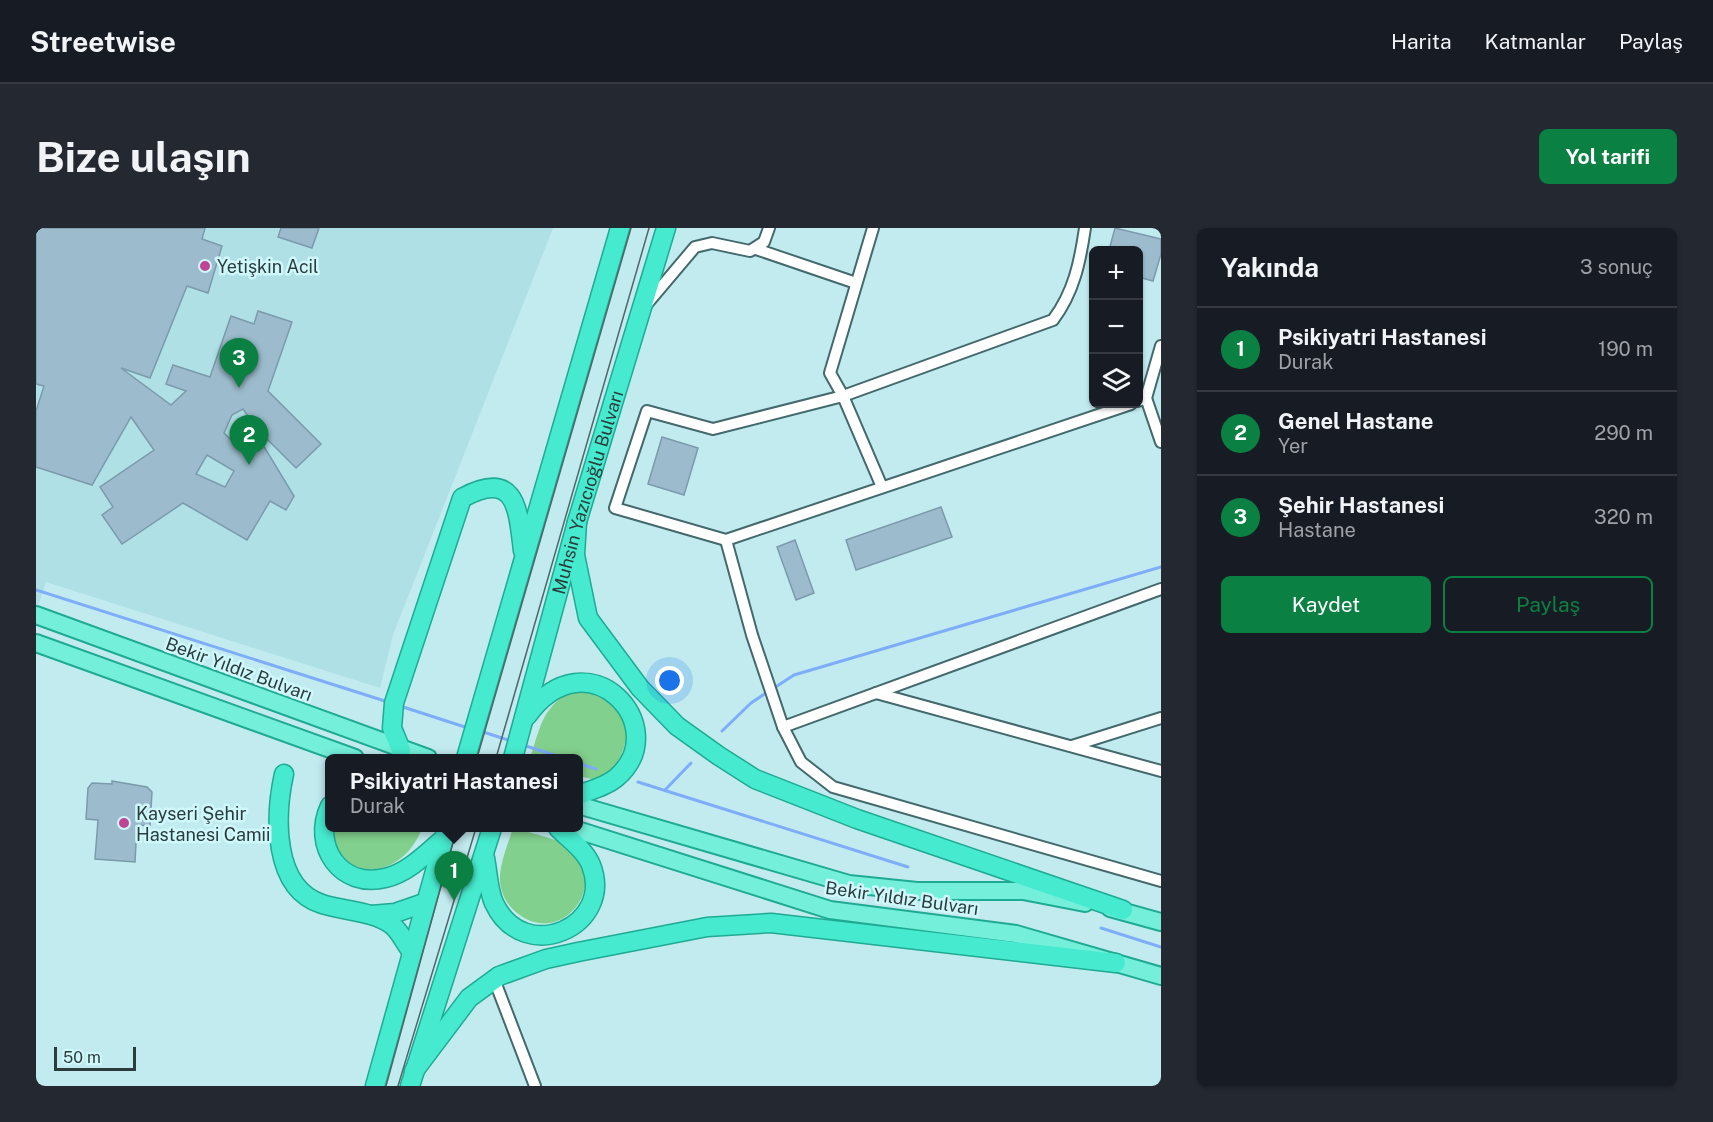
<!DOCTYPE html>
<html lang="tr">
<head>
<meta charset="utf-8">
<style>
	:root { --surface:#171b24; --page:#242831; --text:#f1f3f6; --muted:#9ea1a6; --line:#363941; --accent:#0b8043 }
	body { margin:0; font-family:"Public Sans",sans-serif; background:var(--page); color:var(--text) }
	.controls { position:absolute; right:18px; top:18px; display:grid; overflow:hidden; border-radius:9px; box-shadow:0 2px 4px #0004 }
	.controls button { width:54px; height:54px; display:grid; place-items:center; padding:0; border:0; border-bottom:2px solid var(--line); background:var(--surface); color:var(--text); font:30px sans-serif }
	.scale { position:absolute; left:18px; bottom:15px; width:82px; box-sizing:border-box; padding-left:6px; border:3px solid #2c3c3d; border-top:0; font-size:16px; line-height:21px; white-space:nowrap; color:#2c3c3d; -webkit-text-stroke:4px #cff8fc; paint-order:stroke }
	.you { position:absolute; left:634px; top:453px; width:21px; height:21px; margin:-15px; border:4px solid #fff; border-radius:50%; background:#1a73e8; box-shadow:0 0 0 9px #1a73e833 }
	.badge { display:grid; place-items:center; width:39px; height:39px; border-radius:50%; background:var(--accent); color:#fff; font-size:20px; font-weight:700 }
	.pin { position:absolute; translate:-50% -50px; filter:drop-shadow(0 2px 3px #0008) }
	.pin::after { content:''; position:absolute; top:32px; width:21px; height:18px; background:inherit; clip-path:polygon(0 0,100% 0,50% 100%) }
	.popup { position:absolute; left:289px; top:526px; width:258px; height:78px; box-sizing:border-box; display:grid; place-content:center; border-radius:9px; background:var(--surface); filter:drop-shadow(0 2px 4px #0005); font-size:20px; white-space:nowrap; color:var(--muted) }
	.popup b { font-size:22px; color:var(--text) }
	.popup::after { content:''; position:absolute; left:50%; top:100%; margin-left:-12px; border:12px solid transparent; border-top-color:var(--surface) }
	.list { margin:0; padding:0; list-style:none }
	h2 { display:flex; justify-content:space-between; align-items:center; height:78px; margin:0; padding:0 24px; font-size:26px }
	h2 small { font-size:20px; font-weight:400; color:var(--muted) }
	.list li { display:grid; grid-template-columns:39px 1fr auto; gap:18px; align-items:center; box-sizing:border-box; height:84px; padding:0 24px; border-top:2px solid var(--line) }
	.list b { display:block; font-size:22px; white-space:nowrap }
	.list p { margin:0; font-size:20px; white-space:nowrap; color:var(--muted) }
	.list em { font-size:20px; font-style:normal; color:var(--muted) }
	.actions { display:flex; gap:12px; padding:18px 24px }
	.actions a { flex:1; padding:14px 0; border:2px solid var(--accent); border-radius:9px; text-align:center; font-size:21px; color:var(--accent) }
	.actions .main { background:var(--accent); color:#fff }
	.icon { flex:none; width:33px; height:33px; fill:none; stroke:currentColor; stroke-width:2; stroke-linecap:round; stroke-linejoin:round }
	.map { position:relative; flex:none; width:1125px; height:858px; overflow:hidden; border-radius:9px }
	header { display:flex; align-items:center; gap:36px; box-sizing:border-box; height:84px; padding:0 30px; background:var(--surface); border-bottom:2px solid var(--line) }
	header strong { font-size:28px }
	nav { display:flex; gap:33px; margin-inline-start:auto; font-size:21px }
	.intro { display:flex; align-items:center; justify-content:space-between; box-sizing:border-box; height:144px; padding:0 36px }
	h1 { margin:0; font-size:42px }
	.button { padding:15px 27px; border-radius:9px; background:var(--accent); color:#fff; font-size:21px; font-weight:700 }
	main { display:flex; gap:36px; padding:0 36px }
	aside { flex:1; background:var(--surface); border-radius:9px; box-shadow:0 2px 4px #0004 }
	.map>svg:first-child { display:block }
	.built { fill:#aee0e5 }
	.green { fill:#82d08d }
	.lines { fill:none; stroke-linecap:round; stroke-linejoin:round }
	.stream { stroke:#7dadfb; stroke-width:3 }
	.building { fill:#9cbccd; stroke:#7b9aab; stroke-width:1.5; fill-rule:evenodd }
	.minor-casing { stroke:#44696c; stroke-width:14 }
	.primary-casing { stroke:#1faa93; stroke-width:20 }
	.trunk-casing { stroke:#1faa93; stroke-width:21 }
	.minor { stroke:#fff; stroke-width:10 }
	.primary { stroke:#74efda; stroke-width:16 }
	.trunk { stroke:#46eace; stroke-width:18 }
	.tram { stroke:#506668; stroke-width:1.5 }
	.poi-dot { fill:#c04494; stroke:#cff8fc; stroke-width:2 }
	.labels { text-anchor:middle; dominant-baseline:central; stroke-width:5; stroke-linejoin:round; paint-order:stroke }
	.poi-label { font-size:18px; fill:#2c3c3d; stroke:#cff8fc; text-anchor:start }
	.street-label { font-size:18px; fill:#2c3c3d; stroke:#cff8fc }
</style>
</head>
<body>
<header>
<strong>Streetwise</strong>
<nav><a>Harita</a><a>Katmanlar</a><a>Paylaş</a></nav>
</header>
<div class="intro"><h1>Bize ulaşın</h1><a class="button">Yol tarifi</a></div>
<main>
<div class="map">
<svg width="1125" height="858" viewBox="0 0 1125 858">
	<rect width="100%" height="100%" fill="#c2ebef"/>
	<!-- built -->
	<polygon class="built" points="0,0 517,0 357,407 344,460 10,354 0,384"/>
	<!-- green -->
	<g class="green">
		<path d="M540,461l35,9 17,29c-4,25 -8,43 -33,53l-16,-4 -1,-18h-48c11,-32 12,-53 46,-69z"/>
		<path d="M296,600h90c-18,51 -83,59 -90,0z"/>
		<path d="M477,600c14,4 46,11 56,19 43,36 -7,102 -52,66 -10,-8 -16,-19 -17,-32 -1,-16 8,-37 13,-53z"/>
	</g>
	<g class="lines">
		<!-- stream -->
		<g class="stream">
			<polyline points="0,362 352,474"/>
			<polyline points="738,460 758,447 1125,339"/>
			<polyline points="364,478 432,500"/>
			<polyline points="444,503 475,513"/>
			<polyline points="686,503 715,475 733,463"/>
			<polyline points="487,517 528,530"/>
			<polyline points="542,535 560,541"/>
			<polyline points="602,554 872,639"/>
			<polyline points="629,562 655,535"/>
			<polyline points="1065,700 1125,719"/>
		</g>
	</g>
	<!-- building -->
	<g class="building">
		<path d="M0,0h169l-3,11 20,7 -14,47 -21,-7 -37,92 -29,-10 50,37 15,-14 -20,-7 7,-19 37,12 21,-61 23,8 4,-13 34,11 -24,69 53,53 -25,24 -40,-40 -13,-19 -11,6 -8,18 22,21 14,-14 34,56 -8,14 -16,-9 -23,39 -64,-37 -61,41 -20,-29 11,-8 -13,-20 54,-37 -23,-33 -39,68 -56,-18v-56l8,-25 -8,-2zM171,227l27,16 -9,16 -29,-13z"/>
		<polygon points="245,0 283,0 276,20 242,9"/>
		<polygon points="1079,0 1125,11 1125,26 1117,53 1102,49 1102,22 1073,22"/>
		<polygon points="626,209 662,220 648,267 612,256"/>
		<polygon points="905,279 916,309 820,342 810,312"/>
		<polygon points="759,312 778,365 760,372 741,319"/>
		<polygon points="76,553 111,559 116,564 114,598 101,597 99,634 59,631 62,592 50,591 52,560 56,555 76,556"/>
	</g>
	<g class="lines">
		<!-- minor casing -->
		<g class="minor-casing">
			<g id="minor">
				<polyline points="837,0 794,145 807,168 677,201 611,183 579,280 690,312 1095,176"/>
				<polyline points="720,21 820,55"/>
				<polyline points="610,77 659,19 676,15 714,23 728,14 733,0"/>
				<polyline points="1110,170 1125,214"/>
				<polyline points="1102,173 1110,170 1125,118"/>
				<path d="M846,259l-39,-91 210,-76c21,-28 27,-58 32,-92"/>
				<polyline points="690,312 716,407 747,499 1125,361"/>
				<polyline points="840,465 1125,543"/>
				<polyline points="747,499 765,534 797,559 1125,653"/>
				<polyline points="1036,518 1125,490"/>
				<polyline points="458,751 499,858"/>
			</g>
		</g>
		<!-- primary casing -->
		<g class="primary-casing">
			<g id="primary">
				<polyline points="0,387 392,530"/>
				<polyline points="0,415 319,530"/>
				<polyline points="542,577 813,656 881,663 987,663 1049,675"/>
				<polyline points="535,600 794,682 980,706 1125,748"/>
				<polyline points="1074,680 1125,694"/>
			</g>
		</g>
		<!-- trunk casing -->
		<g class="trunk-casing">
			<g id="trunk">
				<polyline points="541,294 539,327 552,390 604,460 641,498 683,528 719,551 821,591 1087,682"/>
				<path d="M491,488c60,-84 149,11 89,62 -11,9 -25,12 -38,17"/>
				<path d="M365,522l-9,-22 2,-25 68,-205c55,-30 56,12 61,53"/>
				<polyline points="430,530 584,0"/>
				<path id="s1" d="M477,530l64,-236 89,-294"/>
				<path d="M248,546c-9,41 -12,114 38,130 22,7 51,7 70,21 7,5 13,18 19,26"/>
				<path d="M294,578c-19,40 11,83 55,72 22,-5 40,-23 57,-38"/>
				<path d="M449,630c3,15 3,32 9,45 30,64 121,23 97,-38 -6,-15 -22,-26 -33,-37"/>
				<polyline points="335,687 359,685 388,675"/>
				<polyline points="378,843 433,770 463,748 510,731 542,724 671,699 735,695 1080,735"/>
				<polyline points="339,858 411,600"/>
				<polyline points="374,858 456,600"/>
			</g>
		</g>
		<!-- minor -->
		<use href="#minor" class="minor"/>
		<!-- primary -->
		<use href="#primary" class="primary"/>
		<!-- trunk -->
		<use href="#trunk" class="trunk"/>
		<!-- tram -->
		<g class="tram">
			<polyline points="441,530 595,0"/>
			<polyline points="460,530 613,0"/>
			<polyline points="350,858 421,600"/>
			<polyline points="362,858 440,600"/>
		</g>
	</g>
	<!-- markers -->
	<g class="poi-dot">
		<circle cx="169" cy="38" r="6"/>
		<circle cx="88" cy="595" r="6"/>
	</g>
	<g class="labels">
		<!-- poi labels -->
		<g class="poi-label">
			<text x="181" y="38">Yetişkin Acil</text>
			<text x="100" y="585">Kayseri Şehir<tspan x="100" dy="21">Hastanesi Camii</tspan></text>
		</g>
		<!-- street labels -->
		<g class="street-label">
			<text stroke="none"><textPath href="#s1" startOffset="276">Muhsin Yazıcıoğlu Bulvarı</textPath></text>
			<text transform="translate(203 441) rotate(20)">Bekir Yıldız Bulvarı</text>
			<text transform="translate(866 670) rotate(8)">Bekir Yıldız Bulvarı</text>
		</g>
	</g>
</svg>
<div class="controls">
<button>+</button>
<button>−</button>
<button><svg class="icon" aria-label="layers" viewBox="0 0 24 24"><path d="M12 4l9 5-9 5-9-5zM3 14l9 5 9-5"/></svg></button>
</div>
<div class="scale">50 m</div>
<div class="you"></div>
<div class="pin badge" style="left:418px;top:673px">1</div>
<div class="popup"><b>Psikiyatri Hastanesi</b>Durak</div>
<div class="pin badge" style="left:213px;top:237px">2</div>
<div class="pin badge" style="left:203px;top:160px">3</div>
</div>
<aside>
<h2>Yakında<small>3 sonuç</small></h2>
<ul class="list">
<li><span class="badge">1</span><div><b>Psikiyatri Hastanesi</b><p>Durak</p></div><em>190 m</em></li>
<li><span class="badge">2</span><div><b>Genel Hastane</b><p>Yer</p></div><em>290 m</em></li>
<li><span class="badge">3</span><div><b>Şehir Hastanesi</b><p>Hastane</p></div><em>320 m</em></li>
</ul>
<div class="actions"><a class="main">Kaydet</a><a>Paylaş</a></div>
</aside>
</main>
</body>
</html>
